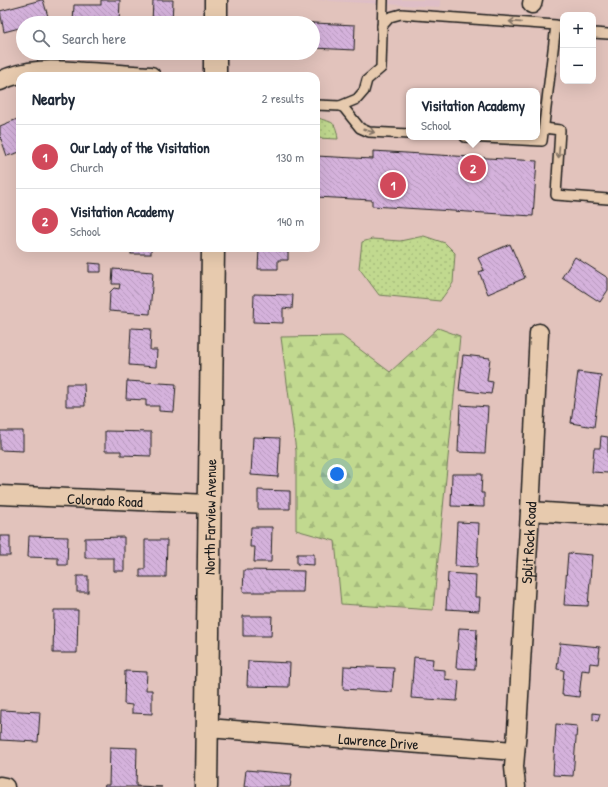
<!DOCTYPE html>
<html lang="en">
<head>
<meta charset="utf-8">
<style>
	:root { --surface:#fff; --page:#f6f6f7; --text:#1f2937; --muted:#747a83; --line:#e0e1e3; --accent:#d1495b }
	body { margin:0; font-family:"Patrick Hand",sans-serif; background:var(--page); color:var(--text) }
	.controls { position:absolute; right:12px; top:12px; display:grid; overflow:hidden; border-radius:8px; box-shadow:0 4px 16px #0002 }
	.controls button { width:36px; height:36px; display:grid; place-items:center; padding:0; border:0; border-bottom:1px solid var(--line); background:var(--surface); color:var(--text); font:20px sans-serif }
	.you { position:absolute; left:337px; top:474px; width:14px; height:14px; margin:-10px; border:3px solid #fff; border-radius:50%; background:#1a73e8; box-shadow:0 0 0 6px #1a73e833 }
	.badge { display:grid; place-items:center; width:26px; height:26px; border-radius:50%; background:var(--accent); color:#fff; font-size:13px; font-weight:700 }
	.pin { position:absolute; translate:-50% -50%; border:2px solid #fff; box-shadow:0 1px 4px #0006 }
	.popup { position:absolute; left:406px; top:88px; width:134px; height:52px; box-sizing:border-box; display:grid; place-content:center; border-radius:8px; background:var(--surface); filter:drop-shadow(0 1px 3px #0005); font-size:13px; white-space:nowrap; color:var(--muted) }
	.popup b { font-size:15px; color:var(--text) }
	.popup::after { content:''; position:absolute; left:50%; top:100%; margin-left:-8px; border:8px solid transparent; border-top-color:var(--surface) }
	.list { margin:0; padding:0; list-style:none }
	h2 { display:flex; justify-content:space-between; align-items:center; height:52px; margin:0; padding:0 16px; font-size:17px }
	h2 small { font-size:13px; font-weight:400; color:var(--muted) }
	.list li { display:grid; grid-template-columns:26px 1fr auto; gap:12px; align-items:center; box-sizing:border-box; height:64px; padding:0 16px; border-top:1px solid var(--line) }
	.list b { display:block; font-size:15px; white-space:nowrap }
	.list p { margin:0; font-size:13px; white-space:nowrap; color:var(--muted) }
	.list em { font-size:13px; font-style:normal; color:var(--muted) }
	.icon { flex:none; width:22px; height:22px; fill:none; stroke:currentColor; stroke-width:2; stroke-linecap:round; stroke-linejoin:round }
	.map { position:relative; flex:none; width:608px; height:787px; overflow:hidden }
	.search { position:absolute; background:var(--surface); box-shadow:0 4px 16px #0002; left:16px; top:16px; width:304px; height:44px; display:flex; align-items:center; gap:10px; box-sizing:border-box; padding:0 14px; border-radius:22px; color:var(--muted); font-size:15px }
	.panel { position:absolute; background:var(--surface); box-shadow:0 4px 16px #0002; left:16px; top:72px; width:304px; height:180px; border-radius:12px }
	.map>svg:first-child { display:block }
	.built { fill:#debec6 }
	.grass { fill:url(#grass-dots); stroke:#6e7a56 }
	.forest { fill:url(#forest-firs); stroke:#6e7a56 }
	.building { fill:url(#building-back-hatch); stroke:#1c1c1c }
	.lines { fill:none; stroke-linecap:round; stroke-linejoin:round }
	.service-casing { stroke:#1c1c1c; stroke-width:12 }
	.minor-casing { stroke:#1c1c1c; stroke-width:21 }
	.tertiary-casing { stroke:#1c1c1c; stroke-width:25 }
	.service { stroke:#e7caae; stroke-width:9 }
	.minor { stroke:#e7caae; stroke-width:18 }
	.tertiary { stroke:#e7caae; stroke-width:22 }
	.oneway { stroke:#827365 }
	.labels { text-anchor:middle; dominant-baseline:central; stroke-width:4; stroke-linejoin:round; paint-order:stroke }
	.street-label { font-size:15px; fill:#1c1c1c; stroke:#e7caae }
</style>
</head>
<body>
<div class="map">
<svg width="608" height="787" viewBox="0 0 608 787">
	<defs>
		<pattern id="grass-dots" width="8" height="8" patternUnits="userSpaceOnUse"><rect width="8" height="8" fill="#c1d98f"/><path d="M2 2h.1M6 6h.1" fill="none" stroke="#a5ba7b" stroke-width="1.8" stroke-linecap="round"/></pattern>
		<pattern id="forest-firs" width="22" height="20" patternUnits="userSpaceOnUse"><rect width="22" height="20" fill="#c1d98f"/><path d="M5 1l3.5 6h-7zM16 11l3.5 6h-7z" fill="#a5ba7b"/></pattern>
		<pattern id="building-back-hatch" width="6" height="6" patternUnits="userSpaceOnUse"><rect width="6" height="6" fill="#d5b2dc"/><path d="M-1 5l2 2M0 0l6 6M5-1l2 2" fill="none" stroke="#b698bc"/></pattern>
	</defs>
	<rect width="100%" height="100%" fill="#e2c3bc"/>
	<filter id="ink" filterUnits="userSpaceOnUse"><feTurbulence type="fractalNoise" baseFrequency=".025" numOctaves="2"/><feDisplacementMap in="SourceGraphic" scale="8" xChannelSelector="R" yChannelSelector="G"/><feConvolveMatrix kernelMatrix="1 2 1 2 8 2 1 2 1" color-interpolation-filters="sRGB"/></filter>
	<g filter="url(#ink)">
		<!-- built -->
		<polygon class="built" points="312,0 440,0 440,7"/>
		<!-- grass -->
		<g class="grass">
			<path d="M316,117c16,7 19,1 22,22l-22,-1z"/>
			<polygon points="424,236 445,243 455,253 453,283 440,301 379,295 359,268 362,242 372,239 400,241"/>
		</g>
		<!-- forest -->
		<polygon class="forest" points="438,328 460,336 433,610 341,604 335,541 296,530 296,451 281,337 342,336 390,372"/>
		<!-- building -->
		<g class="building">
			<polygon points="41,0 43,0 50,23 23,23 23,27 4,32 0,11"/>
			<polygon points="101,0 120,0 119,23 73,23 74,5 101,5"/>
			<polygon points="153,0 173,0 172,23 152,23"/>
			<polygon points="294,22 355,25 354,50 313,48 313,23"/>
			<polygon points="20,118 20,152 7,156 0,136 0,126"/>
			<polygon points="373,151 537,161 533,216 372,206 372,200 316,197 316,156 373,159"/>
			<polygon points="510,244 525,278 488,294 479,272 484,270 478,258"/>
			<rect x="131" y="248" width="20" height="6"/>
			<polygon points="259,248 279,248 279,251 288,252 288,260 278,260 278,269 258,269"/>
			<polygon points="575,257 608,278 608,290 600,302 562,277"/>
			<polygon points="89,263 101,264 101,272 89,272"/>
			<polygon points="113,269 153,272 150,314 109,311 110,292 114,288 119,289 120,284 112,284"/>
			<polygon points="254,294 293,295 292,309 283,308 283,323 253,322"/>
			<polygon points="131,328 151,329 150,350 157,350 156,367 129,365"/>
			<polygon points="463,355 490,358 487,381 493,382 491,394 459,390"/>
			<polygon points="578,372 601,375 594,427 571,423"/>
			<polygon points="127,381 176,384 174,412 159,411 159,406 146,406 146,400 126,399"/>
			<polygon points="66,384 84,384 85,406 66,406"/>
			<polygon points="460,405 488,407 485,453 458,452"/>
			<polygon points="0,431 23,431 23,451 0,450"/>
			<polygon points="105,431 151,432 151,456 121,455 121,451 105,451"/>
			<polygon points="601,436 608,437 608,473 592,472 594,448 600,448"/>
			<polygon points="253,437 280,438 278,477 251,475"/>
			<polygon points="452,474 482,474 481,493 484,493 484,507 451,506"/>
			<polygon points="258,490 290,491 290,509 258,509"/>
			<polygon points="457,522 479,523 477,567 455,566"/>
			<polygon points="251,527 272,527 271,562 254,562 255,547 250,547"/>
			<rect x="0" y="536" width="10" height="20"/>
			<polygon points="29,536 68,537 67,565 58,565 58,558 28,557"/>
			<polygon points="124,537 124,571 114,571 114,558 85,558 85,538"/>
			<polygon points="145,540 167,540 166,577 140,577 140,569 145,569"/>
			<polygon points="568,553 592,555 588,606 564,605"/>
			<polygon points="297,554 314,554 314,565 297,564"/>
			<polygon points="244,570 304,571 303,592 243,592"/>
			<polygon points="448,573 476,575 475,597 480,597 479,611 446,609"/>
			<rect x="77" y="576" width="11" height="16"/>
			<polygon points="54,610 78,610 77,653 53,653"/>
			<polygon points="243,616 272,616 271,636 243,636"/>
			<polygon points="459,628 477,629 475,669 456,668"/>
			<polygon points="560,643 600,647 598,664 590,663 589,671 582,670 579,697 562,695 564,670 557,669"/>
			<polygon points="414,657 433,659 432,669 445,670 445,679 459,681 457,701 411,698"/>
			<polygon points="248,661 290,663 289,687 247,686"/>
			<polygon points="344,666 394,668 392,692 343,689"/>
			<polygon points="125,671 147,672 146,690 152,690 152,714 132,713 132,705 124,704"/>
			<polygon points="1,710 40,712 38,742 0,740"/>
			<polygon points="593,713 600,714 598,721 593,720"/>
			<polygon points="556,724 577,726 573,776 553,775"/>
			<polygon points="110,747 137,748 136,786 162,787 104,787 105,785 109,785"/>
			<polygon points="246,770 292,774 290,787 244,787"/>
		</g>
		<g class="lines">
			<!-- service casing -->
			<g class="service-casing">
				<g id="service">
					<polyline points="382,26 390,17 401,14 556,25 542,141 465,137"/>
					<polyline points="593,33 608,34"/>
					<polyline points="316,105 340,106 344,108 360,128 369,132 409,134"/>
					<polyline points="340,106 357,99 364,91 367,80 381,68 383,0"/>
					<polyline points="544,128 560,130 556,195 608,199"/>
				</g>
			</g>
			<!-- minor casing -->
			<g class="minor-casing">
				<g id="minor">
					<polyline points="532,4 533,0"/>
					<path d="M0,81c28,-14 57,-11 87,-9 21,1 43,3 64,4"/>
					<path id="s1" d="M0,495l209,9"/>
					<polyline points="530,511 608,516"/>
					<path id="s2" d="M207,728l308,23"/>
					<polyline points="0,786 5,787"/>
					<path id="s3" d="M516,787l-2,-20 3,-37 13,-219 9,-178"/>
				</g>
			</g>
			<!-- tertiary casing -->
			<g class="tertiary-casing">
				<g id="tertiary">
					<polyline points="216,23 216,0"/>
					<polyline points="215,76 215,53"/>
					<path id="s4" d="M206,787l7,-539"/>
				</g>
			</g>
			<!-- service -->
			<use href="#service" class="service"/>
			<!-- minor -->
			<use href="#minor" class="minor"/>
			<!-- tertiary -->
			<use href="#tertiary" class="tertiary"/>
		</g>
		<!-- one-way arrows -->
		<defs><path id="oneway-shaft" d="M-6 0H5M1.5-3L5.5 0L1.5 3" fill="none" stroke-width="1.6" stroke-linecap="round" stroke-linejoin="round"/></defs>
		<g class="oneway">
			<use href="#oneway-shaft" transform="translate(515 22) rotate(-176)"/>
			<use href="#oneway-shaft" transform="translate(369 131) rotate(16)"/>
			<use href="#oneway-shaft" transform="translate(559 152) rotate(94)"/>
		</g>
	</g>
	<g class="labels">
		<!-- street labels -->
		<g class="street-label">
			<text stroke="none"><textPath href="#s1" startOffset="105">Colorado Road</textPath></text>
			<text stroke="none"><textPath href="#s4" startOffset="270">North Farview Avenue</textPath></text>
			<text stroke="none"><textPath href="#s3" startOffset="245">Split Rock Road</textPath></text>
			<text stroke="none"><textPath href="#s2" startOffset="172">Lawrence Drive</textPath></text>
		</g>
	</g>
</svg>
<div class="controls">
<button>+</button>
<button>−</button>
</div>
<div class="you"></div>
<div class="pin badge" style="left:393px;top:185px">1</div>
<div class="pin badge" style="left:473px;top:168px">2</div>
<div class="popup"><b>Visitation Academy</b>School</div>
<div class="search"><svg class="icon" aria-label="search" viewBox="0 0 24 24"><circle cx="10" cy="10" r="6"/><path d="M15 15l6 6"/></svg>Search here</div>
<section class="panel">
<h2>Nearby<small>2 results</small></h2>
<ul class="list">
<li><span class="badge">1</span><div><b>Our Lady of the Visitation</b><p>Church</p></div><em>130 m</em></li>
<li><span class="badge">2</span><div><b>Visitation Academy</b><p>School</p></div><em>140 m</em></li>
</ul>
</section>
</div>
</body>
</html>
